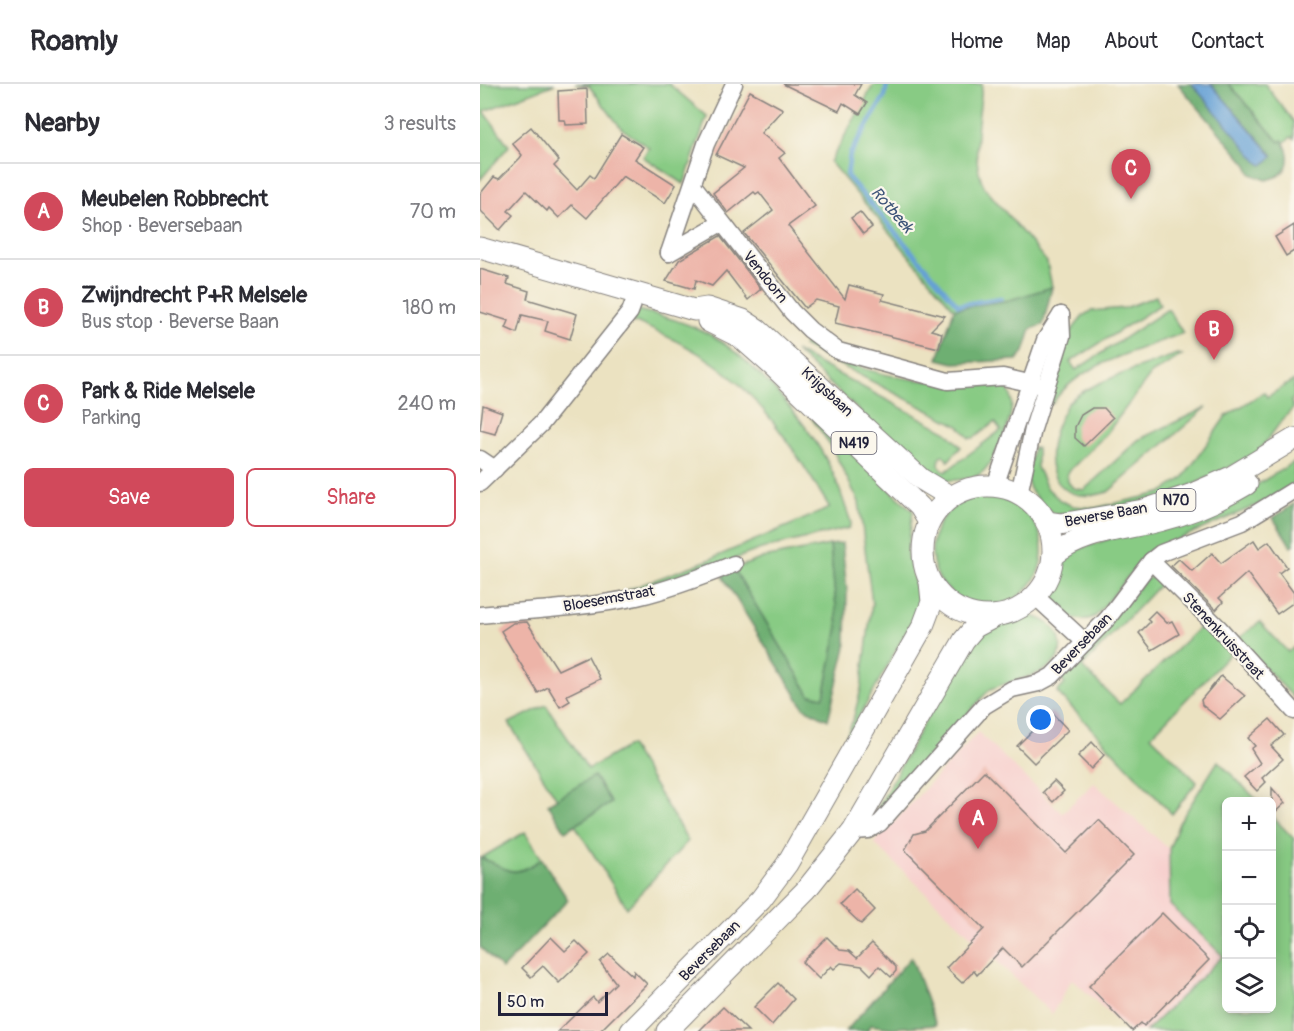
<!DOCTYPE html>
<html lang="en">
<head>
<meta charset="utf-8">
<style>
	:root { --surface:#fff; --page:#f2f2f3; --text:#2b2b33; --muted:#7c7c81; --line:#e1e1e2; --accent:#d1495b }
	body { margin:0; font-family:Pangolin,sans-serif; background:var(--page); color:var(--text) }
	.controls { position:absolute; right:18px; bottom:18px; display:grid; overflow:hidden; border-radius:9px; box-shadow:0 3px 15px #0003 }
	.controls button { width:54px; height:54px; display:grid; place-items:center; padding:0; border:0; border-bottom:2px solid var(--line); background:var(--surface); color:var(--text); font:30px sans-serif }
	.scale { position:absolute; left:18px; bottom:15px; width:110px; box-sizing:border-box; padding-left:6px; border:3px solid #22223b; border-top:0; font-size:16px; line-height:21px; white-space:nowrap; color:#22223b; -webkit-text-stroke:4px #fbf7ec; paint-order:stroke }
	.you { position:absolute; left:561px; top:636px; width:21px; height:21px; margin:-15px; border:4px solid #fff; border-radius:50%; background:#1a73e8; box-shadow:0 0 0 9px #1a73e833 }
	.badge { display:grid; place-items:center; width:39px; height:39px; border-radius:50%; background:var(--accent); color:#fff; font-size:20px; font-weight:700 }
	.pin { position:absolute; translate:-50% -50px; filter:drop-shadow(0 2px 3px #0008) }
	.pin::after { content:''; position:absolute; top:32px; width:21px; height:18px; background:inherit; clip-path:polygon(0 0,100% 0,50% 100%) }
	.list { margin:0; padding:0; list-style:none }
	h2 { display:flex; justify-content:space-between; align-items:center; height:78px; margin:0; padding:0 24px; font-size:26px }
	h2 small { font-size:20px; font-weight:400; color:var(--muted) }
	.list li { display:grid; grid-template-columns:39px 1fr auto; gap:18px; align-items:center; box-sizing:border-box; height:96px; padding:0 24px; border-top:2px solid var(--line) }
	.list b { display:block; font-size:22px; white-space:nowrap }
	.list p { margin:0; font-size:20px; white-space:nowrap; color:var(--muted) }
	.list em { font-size:20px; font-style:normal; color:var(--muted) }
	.actions { display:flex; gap:12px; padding:18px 24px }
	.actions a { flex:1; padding:14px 0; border:2px solid var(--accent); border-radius:9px; text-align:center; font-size:21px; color:var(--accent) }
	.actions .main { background:var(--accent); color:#fff }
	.icon { flex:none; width:33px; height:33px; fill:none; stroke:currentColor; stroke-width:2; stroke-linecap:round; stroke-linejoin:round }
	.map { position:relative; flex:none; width:814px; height:947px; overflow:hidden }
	header { display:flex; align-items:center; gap:36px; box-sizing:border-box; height:84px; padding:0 30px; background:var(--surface); border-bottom:2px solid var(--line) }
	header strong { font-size:28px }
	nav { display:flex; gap:33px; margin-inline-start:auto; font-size:21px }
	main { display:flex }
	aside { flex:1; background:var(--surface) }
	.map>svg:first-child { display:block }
	.built { fill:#f7d0ce }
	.green { fill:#88cb84; stroke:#557660; stroke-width:1.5 }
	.forest { fill:#6eaf72; stroke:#486856; stroke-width:1.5 }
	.water { fill:#65a0d5; stroke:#446188; stroke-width:1.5 }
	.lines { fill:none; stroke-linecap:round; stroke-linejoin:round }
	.stream { stroke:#65a0d5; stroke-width:4.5 }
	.building { fill:#edb4a8 }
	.minor-casing { stroke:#86827e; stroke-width:19 }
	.major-casing { stroke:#86827e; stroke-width:23 }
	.minor { stroke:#fff; stroke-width:16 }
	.major { stroke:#fff; stroke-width:21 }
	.labels { text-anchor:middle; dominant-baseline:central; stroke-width:4.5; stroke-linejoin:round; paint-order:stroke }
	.shield { fill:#fbf7ec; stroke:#636270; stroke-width:1.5 }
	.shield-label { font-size:14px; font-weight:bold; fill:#22223b }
	.street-label { font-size:15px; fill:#22223b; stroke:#fbf7ec }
	.water-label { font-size:16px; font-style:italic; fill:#3d5479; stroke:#fbf7ec }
</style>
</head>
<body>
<header>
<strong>Roamly</strong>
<nav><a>Home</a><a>Map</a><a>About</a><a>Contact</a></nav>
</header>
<main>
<aside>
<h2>Nearby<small>3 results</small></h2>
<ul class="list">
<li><span class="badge">A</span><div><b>Meubelen Robbrecht</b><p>Shop · Beversebaan</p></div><em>70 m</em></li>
<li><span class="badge">B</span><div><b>Zwijndrecht P+R Melsele</b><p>Bus stop · Beverse Baan</p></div><em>180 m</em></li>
<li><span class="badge">C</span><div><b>Park &amp; Ride Melsele</b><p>Parking</p></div><em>240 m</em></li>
</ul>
<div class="actions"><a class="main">Save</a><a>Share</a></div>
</aside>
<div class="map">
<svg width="814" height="947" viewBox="0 0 814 947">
	<rect width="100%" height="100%" fill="#fbf7ec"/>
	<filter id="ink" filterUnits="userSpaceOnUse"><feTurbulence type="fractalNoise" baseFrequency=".0167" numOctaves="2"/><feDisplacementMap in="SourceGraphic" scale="12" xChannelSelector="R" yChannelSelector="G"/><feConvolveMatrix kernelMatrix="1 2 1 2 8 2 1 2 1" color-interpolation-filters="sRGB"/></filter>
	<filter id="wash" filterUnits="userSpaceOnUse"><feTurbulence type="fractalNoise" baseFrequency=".008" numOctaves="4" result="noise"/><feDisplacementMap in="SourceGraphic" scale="24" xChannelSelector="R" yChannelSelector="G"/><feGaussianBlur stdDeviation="1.35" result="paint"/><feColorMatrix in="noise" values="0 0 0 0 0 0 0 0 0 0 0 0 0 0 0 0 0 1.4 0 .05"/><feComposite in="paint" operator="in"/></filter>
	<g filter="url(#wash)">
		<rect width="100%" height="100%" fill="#ebe2c1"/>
		<!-- built -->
		<polygon class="built" points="498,648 582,729 614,699 689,765 690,821 743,871 666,947 648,947 592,895 572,930 394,759"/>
		<!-- green -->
		<g class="green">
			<polygon points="0,0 75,0 4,27 29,62 0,96"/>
			<polygon points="95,0 189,0 227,32 204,100 163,73 169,64 141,44 109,2"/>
			<path d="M394,0h108c-2,33 -13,74 3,104l62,74 5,25 -42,13 -56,9 -124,-147z"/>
			<polygon points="749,0 785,0 814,38 814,55 811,53 804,59 802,56 799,58"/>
			<path d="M676,212l4,9 -90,57 6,8 92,-61 15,24c-43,17 -106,31 -131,71l-5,-3 17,-61 20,-25 7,-4 34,-3z"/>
			<path d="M157,226c24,5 48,12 70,23 44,24 101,89 123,134 9,17 14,37 21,55l-2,6 -88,21 -91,34 -48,9 84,-31 124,-53c-30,-49 -61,-101 -106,-137 -26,-21 -58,-35 -88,-49l-2,2 -3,-4z"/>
			<path d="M327,256c31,24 72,35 110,40 22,3 73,-5 90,9 16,13 -12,75 -27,85 -8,5 -26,7 -36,6 -7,0 -17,-8 -24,-12l-125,-117 152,81 14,15 -13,14 -5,-6 -3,1 -1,9 6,7 56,-42 -6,-8 -21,16h-5l-10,-12 -156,-80z"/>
			<path d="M697,270l5,1 -31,19 -44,59 -40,40 1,9 5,6 11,2 54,-50 69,-33 -99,85c-56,17 -69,-31 -48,-74 3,-5 5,-12 9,-16 18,-19 82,-38 108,-48z"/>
			<path d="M814,296v18l-3,3 3,7c-17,14 -24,33 -40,47l-86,42 -89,19 -25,-2 -10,-7 -13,-16 -4,-10 6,-33h4v19l10,21 14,13 12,5 22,2 66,-15 22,-15 43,-62 38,-24 3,5z"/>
			<polygon points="328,329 433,427 427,471 441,521 358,671 373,636 381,605 392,519 379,418 351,362"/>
			<path d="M814,378v22l-32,19 -114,49 -52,64c-20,11 -43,-5 -44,-28 0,-13 7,-24 15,-35l173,-58z"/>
			<circle cx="507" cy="467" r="55"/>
			<polygon points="350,461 358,543 344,613 330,611 254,485 283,474"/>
			<polygon points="674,493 682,498 602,583 640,620 723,540 750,570 671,652 717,698 692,730 577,608 585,600 579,593 666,495"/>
			<path d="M549,531c14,4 28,10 31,26 7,35 -49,37 -71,49l-118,130 93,-170 27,-24z"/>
			<polygon points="780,538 808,568 814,563 814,614 758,555"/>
			<polygon points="66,621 108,685 150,661 208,757 147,824 95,741 131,719 115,693 77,715 29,639"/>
			<polygon points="738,677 778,717 746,718 746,924 792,924 792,732 814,755 814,947 666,947 743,872 690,821 689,765 699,739"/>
			<path d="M45,748l17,27c-30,20 -32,12 -61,-1z"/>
		</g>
		<!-- forest -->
		<g class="forest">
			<path d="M698,0h14l71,81 10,-10 -62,-71h18l50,58 3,-2c12,18 7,36 -16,40l-15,-6 -4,-9z"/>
			<polygon points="572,203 563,241 551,245 544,268 537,276 474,279 458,275 474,225 530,216"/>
			<polygon points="814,420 814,461 811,462 793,434"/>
			<polygon points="362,459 367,507 366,563 348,636 324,624 242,492 254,485 330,611 344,613 358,543 350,461"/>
			<polygon points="114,692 131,719 85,747 68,720"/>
			<path d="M0,774c31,8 25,25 62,1l26,41 -66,69 -22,-22z"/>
			<polygon points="431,873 456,941 411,944 390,941 387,947 366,947"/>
		</g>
		<!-- water -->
		<polygon class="water" points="712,0 731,0 793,72 783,81 779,79"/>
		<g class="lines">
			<!-- stream -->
			<polyline class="stream" points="407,0 405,12 370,70 367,92 478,221 521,214"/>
		</g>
		<g id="blocks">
			<!-- building -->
			<g class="building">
				<polygon points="303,0 381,0 375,11 387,19 380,30 363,19 359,27"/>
				<polygon points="107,5 108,40 86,41 85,36 79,36 78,7"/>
				<polygon points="270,7 303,25 281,49 305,69 299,74 335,122 308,142 365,215 369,201 404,210 402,216 465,232 451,246 462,249 459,264 355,239 359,222 336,216 325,224 264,149 293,126 279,108 276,110 274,108 248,129 233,109 264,84 236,71"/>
				<polygon points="51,43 79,77 74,82 97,106 110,91 114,94 141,50 163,63 155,75 196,101 185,119 143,92 107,134 92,121 79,134 69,124 67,127 46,107 28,127 33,131 20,146 0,126 0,110 14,93 19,95 40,74 42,71 32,59"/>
				<polygon points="380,128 392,143 383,150 371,134"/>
				<polygon points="814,141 814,167 806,172 795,153"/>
				<polygon points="240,152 281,205 268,216 246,187 232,202 216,196 214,205 186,197 199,176"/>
				<polygon points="0,185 29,194 27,200 49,207 47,215 97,230 90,255 65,247 68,237 42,231 37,249 26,244 29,237 0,228"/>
				<polygon points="3,321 22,328 15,350 0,346"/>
				<polygon points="612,324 624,324 633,334 604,362 595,354 595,343 601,331"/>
				<polygon points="774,456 779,464 789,457 807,483 799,489 814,509 814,518 797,530 767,489 739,514 743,518 736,526 691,482 699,475 712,487 732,469 741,479"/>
				<polygon points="675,527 687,539 692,537 699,550 672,566 659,549 670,538 667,535"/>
				<polygon points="47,538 78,586 108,572 120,595 87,611 90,617 80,623 68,603 58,609 21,547 33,539"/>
				<polygon points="741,592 765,612 740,635 722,621 721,616"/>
				<polygon points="571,628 588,646 554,679 537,662"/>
				<polygon points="790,635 804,651 791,662 803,675 782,694 786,698 777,707 764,693 780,679 771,665 775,662 768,654"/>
				<polygon points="612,658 624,671 611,685 598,672"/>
				<polygon points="504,687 586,769 619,736 654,771 542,883 523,864 497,891 494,887 482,899 466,884 504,845 425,766 434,750 445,747"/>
				<polygon points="574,697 584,707 573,718 563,708"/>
				<polygon points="792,704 805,719 792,731"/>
				<polygon points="375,805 395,826 381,840 360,820"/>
				<polygon points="682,829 729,876 664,942 661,939 652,947 609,902"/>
				<polygon points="71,853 85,867 96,857 109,870 79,899 63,882 51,893 42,884"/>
				<polygon points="347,853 360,866 369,867 377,874 392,859 416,883 416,887 411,893 399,882 391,891 382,882 361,879 354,885 351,882 339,895 322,878"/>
				<polygon points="129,870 153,892 154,887 167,900 120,947 78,947 113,913 117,918 136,899 120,878"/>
				<polygon points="298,899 314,915 292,941 274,923"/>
				<polygon points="243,923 268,947 219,947"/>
			</g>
		</g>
	</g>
	<g filter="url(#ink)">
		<use href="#blocks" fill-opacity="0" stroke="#86827e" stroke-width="1.5"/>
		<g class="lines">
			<!-- minor casing -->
			<g class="minor-casing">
				<g id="minor">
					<polyline points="213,101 312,228 330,246 358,267 468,297 523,293 566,303"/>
					<polyline points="189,169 226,60 254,0"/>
					<polyline points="189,169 241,139"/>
					<polyline points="0,375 15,385"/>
					<polyline points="0,399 61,340 150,228 157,209"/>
					<polyline points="515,402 565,256 581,231"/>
					<polyline points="539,410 553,345 582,252 581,231"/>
					<polyline points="671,477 740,545 814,627"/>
					<polyline points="555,512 605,558"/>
					<path d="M0,531c52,-5 106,-7 157,-18 34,-8 65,-20 97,-33"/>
					<polyline points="373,747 388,746 400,739 504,622 532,605 559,599 572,592 628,534 671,477 681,469 762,438 814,406"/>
				</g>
			</g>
			<!-- major casing -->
			<g class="major-casing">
				<g id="major">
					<polyline points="0,164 214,226 227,224 263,236 277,245 441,395 471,413"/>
					<polyline points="228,237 260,253 294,283 440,423 449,438"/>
					<circle cx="508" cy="467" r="65"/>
					<polyline points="566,438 580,440 664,426 710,411 751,393 814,355"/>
					<path d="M573,472c29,-25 72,-26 109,-36 30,-7 58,-20 85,-36"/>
					<polyline points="151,947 281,815 307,780 443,542 452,518 450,498"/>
					<polyline points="187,947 326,806 373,747 484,556 495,543 516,532"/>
				</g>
			</g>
			<!-- minor -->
			<use href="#minor" class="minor"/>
			<!-- major -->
			<use href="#major" class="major"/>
		</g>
	</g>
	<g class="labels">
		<!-- shield labels -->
		<g class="shield">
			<rect x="351.5" y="348" width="45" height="22" rx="4.5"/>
			<rect x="676.5" y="405" width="39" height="22" rx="4.5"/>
		</g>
		<g class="shield-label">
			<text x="374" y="359">N419</text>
			<text x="696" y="416">N70</text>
		</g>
		<!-- street labels -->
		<g class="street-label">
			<text transform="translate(285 193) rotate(51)">Vendoorn</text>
			<text transform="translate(347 308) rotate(43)">Krijgsbaan</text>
			<text transform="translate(626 431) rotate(-10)">Beverse Baan</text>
			<text transform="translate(129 515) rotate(-10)">Bloesemstraat</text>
			<text transform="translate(743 552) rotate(47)">Stenenkruisstraat</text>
			<text transform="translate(602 560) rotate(-46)">Beversebaan</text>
			<text transform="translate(230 867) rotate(-45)">Beversebaan</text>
		</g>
		<!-- water labels -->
		<g class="water-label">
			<text transform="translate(412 126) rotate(49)">Rotbeek</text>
		</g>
	</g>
</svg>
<div class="controls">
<button>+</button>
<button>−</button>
<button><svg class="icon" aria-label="locate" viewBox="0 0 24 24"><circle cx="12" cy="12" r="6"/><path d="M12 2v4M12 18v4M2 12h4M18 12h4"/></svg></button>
<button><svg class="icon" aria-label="layers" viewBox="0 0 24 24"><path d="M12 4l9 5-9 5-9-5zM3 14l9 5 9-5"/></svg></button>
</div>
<div class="scale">50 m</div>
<div class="you"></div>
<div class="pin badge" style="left:498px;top:765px">A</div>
<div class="pin badge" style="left:734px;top:276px">B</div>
<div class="pin badge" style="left:651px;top:115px">C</div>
</div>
</main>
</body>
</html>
